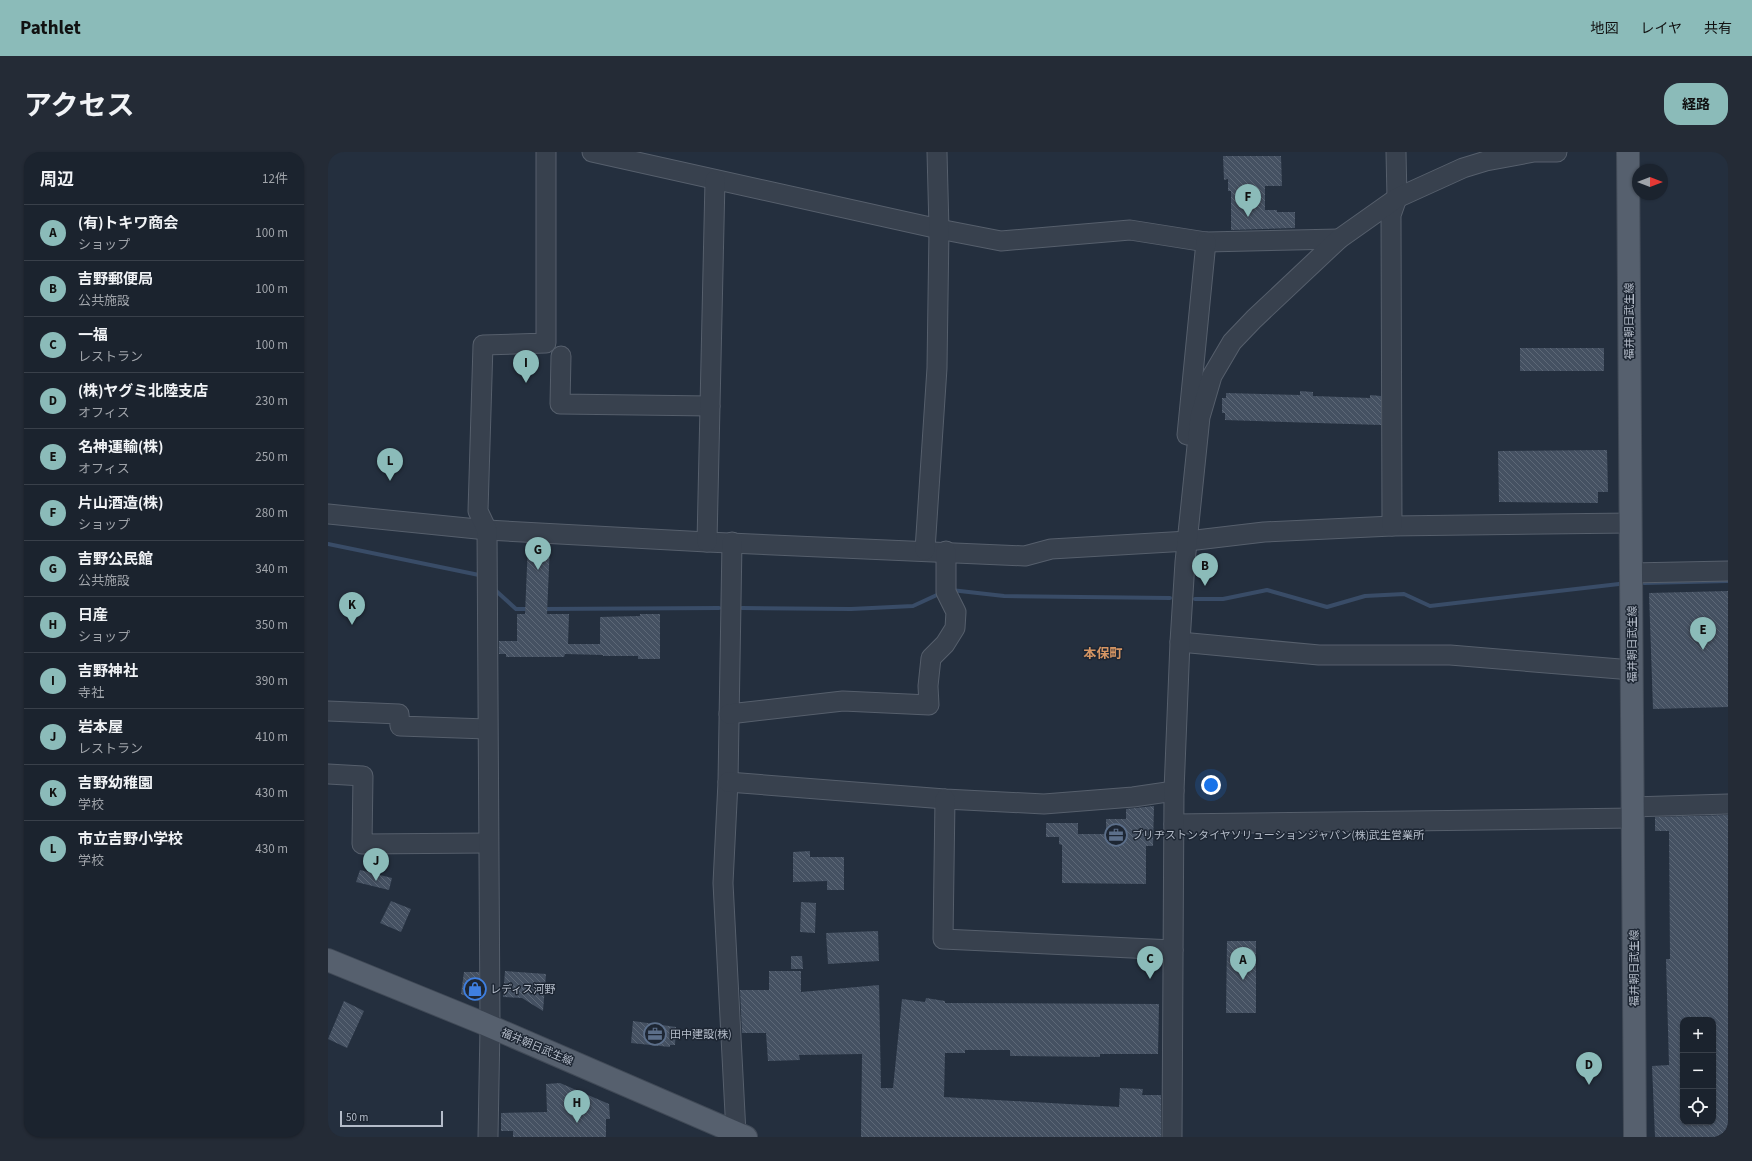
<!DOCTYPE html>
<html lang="ja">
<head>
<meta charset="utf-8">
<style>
	:root { --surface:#1b232e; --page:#242b36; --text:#f1f3f6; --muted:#a0a4aa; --line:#39404a; --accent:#8bbbb9 }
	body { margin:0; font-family:"Source Sans 3","Noto Sans JP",sans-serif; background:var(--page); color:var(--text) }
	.controls { position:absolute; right:12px; bottom:12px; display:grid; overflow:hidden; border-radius:8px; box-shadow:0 1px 3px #0004 }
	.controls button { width:36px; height:36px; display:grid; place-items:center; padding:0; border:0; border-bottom:1px solid var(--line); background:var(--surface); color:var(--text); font:20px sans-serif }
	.compass { position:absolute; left:1304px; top:12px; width:36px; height:36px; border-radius:50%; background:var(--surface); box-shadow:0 1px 3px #0004; rotate:90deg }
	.scale { position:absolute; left:12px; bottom:10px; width:103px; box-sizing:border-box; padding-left:4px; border:2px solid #b4bcc9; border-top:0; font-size:11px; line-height:14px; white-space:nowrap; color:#b4bcc9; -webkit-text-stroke:3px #1d2633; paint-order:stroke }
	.you { position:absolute; left:883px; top:633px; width:14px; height:14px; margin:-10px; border:3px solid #fff; border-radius:50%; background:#1a73e8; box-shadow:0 0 0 6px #1a73e833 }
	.badge { display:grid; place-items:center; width:26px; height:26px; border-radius:50%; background:var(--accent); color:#111; font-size:13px; font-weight:700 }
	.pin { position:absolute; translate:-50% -33px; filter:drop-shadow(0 1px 2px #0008) }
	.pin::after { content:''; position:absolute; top:21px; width:14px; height:12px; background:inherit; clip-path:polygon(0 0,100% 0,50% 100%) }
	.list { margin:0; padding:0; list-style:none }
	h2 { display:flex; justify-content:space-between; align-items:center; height:52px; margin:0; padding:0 16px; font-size:17px }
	h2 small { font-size:13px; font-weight:400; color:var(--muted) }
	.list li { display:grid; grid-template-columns:26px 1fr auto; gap:12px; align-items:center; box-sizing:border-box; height:56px; padding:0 16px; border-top:1px solid var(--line) }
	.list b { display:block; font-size:15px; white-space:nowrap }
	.list p { margin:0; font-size:13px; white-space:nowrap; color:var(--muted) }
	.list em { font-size:13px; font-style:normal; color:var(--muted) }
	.icon { flex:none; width:22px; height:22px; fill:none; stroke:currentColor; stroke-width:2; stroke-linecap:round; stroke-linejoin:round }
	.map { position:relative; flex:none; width:1400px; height:985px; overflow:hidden; border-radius:16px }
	header { display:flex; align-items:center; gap:24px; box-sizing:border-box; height:56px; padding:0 20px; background:var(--accent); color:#111 }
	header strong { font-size:19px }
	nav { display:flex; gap:22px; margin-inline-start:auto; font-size:14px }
	.intro { display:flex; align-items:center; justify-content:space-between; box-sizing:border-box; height:96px; padding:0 24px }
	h1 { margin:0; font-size:28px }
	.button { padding:10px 18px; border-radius:16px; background:var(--accent); color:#111; font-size:14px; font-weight:700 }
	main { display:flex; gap:24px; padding:0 24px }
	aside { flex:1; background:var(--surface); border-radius:16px; box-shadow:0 1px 3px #0004 }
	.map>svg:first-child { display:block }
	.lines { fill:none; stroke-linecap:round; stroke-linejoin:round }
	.stream { stroke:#394c67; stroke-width:4 }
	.building { fill:url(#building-back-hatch); fill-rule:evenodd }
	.minor-casing { stroke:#565f6c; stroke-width:21 }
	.major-casing { stroke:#414a57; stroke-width:24 }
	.minor { stroke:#38414e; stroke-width:19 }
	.major { stroke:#56606e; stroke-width:22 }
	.labels { text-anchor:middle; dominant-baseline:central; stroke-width:3; stroke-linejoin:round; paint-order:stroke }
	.street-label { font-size:11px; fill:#b4bcc9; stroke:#1d2633 }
	.poi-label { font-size:11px; fill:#b4bcc9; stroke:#1d2633; text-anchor:start }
	.quarter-label { font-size:13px; font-weight:bold; fill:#d59563; stroke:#1d2633 }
</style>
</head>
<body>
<header>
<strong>Pathlet</strong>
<nav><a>地図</a><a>レイヤ</a><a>共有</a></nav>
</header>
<div class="intro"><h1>アクセス</h1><a class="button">経路</a></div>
<main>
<aside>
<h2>周辺<small>12件</small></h2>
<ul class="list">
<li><span class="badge">A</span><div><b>(有)トキワ商会</b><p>ショップ</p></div><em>100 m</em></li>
<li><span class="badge">B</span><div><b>吉野郵便局</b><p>公共施設</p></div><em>100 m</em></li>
<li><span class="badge">C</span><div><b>一福</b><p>レストラン</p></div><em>100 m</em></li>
<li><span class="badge">D</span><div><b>(株)ヤグミ北陸支店</b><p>オフィス</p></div><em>230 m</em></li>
<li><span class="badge">E</span><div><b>名神運輸(株)</b><p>オフィス</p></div><em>250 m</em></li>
<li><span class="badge">F</span><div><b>片山酒造(株)</b><p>ショップ</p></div><em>280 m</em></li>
<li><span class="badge">G</span><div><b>吉野公民館</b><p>公共施設</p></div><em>340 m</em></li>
<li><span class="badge">H</span><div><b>日産</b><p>ショップ</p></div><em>350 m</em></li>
<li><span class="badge">I</span><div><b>吉野神社</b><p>寺社</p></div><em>390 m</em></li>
<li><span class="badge">J</span><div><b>岩本屋</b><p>レストラン</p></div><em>410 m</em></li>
<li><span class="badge">K</span><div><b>吉野幼稚園</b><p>学校</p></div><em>430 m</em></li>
<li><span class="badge">L</span><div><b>市立吉野小学校</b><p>学校</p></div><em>430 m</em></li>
</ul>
</aside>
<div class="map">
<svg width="1400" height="985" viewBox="0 0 1400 985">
	<defs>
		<pattern id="building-back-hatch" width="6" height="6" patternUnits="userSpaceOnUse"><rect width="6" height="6" fill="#455162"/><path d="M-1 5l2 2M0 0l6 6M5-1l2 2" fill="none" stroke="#5d6877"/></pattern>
	</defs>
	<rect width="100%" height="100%" fill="#242f3e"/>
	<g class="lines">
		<!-- stream -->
		<g class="stream">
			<polyline points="0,392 151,423 154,425"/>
			<polyline points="1316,431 1400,429"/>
			<polyline points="166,437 188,457 201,457"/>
			<polyline points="623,438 676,444 842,446"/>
			<polyline points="867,447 895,447 939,438 999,455 1037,444 1076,442 1102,454 1291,432"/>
			<polyline points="414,456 523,457 585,454 611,442"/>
			<polyline points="214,457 391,456"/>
		</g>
	</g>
	<!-- building -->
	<g class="building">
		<polygon points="895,4 953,4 954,34 937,34 937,58 949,58 949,60 967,60 967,76 903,78 903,39 900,39 900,27 896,28"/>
		<rect x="1192" y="196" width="84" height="23"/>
		<polygon points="972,239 985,240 985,244 1042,246 1042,243 1053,244 1053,273 897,268 897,261 894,261 894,246 898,246 898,241 972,243"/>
		<polygon points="1279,298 1280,340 1270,340 1270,351 1171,350 1170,299"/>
		<polygon points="200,391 222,392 219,462 241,462 240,492 272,492 272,465 312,464 312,462 332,462 332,507 310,507 310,504 275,504 275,503 237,502 236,505 178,505 178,502 171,502 171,489 189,489 189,462 197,462"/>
		<polygon points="1400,439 1400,555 1325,557 1321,441"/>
		<polygon points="826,654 825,694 818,694 818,732 734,731 734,693 731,692 731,685 718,685 718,671 750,671 750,682 778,682 778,667 798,667 798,657"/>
		<path d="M1400,663v322h-73l-3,-71 17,-1 -3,-106h4l-1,-128h-14v-14zM1355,868h30v102h-30z"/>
		<polygon points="482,699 482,705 516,705 516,738 499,738 499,729 465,730 465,700"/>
		<polygon points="32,718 64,726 61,738 28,730"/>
		<polygon points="63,749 83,757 73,780 52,771"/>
		<polygon points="473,750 488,751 487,781 472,780"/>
		<polygon points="550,779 551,809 500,812 498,781"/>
		<polygon points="899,789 928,789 928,861 898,861"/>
		<polygon points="463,804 474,804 475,817 463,817"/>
		<polygon points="177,819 218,822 215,859 194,846 175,845"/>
		<polygon points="441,819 473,819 473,840 551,833 553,936 565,936 574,847 597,850 598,846 617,849 617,851 831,852 830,902 772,902 772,905 682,904 682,898 637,898 637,901 617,901 616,945 791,955 792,936 815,937 814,943 833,943 833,985 533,985 534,902 471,903 472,908 440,909 438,881 414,881 412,838 441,838"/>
		<polygon points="136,820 151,820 151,849 133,842"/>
		<polygon points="16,849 36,859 19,896 0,887"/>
		<polygon points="305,869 348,875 347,893 342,893 342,895 303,891"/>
		<polygon points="232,931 281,952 282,967 278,967 278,985 185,985 185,979 173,979 173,961 219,960 218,932"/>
	</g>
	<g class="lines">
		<!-- minor casing -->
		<g class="minor-casing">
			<g id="minor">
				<polyline points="264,0 611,77 673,89 802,78 878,90 1011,87"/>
				<polyline points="233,204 232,252 382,254"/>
				<polyline points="859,283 878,90"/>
				<polyline points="0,362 159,378 379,390 697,404 723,397 860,389 936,380 1064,374 1302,371"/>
				<polyline points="1064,374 1063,63 1069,46 1068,0"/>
				<polyline points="379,390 387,28"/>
				<polyline points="404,390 400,630 395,731 408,981"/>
				<polyline points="597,398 609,216 611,77 609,0"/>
				<polyline points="1303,421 1400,419"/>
				<polyline points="852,490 991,503 1122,503 1304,518"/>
				<polyline points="0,559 71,562 72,574 159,577"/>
				<polyline points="401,562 515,549 601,553 600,534 603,506 617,492 627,476 628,460 618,440 618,399"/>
				<polyline points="0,622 35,624 34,692 160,691"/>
				<polyline points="400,630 617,647 716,652 805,645 846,639"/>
				<polyline points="617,647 615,787 845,798"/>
				<polyline points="1304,655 1400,652"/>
				<polyline points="846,672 1305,666"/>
				<polyline points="160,985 162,875 159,378 150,359 155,193 218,191 218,0"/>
				<polyline points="844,985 846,639 852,490 857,410 872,265 884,224 904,190 926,167 1011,87 1069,46 1135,16 1158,9 1206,0 1229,0"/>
			</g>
		</g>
		<!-- major casing -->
		<g class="major-casing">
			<g id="major">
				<polyline points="1300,0 1307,985"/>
				<polyline points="0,808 152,870 418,985"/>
			</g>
		</g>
		<!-- minor -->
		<use href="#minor" class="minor"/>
		<!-- major -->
		<use href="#major" class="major"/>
	</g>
	<!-- icons -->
	<defs>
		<g id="office-ring" transform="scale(1.15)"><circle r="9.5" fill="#1d2633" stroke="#5c6f8a" stroke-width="1.5"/><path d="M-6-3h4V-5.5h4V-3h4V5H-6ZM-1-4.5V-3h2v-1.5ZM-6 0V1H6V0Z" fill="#5c6f8a"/></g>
		<g id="shop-ring" transform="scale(1.15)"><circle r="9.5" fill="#1d2633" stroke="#3f7fe0" stroke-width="1.5"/><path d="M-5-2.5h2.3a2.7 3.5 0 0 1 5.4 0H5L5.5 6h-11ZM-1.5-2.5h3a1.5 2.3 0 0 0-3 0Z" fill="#3f7fe0"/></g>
	</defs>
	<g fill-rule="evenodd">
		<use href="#office-ring" x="788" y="683"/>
		<use href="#shop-ring" x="147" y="837"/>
		<use href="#office-ring" x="327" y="882"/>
	</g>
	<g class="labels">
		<!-- street labels -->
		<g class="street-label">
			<text transform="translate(1301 169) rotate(-90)">福井朝日武生線</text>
			<text transform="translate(1304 492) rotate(-90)">福井朝日武生線</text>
			<text transform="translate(1306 816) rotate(-90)">福井朝日武生線</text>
			<text transform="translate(209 895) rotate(23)">福井朝日武生線</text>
		</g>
		<!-- poi labels -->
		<g class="poi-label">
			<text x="804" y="683">ブリヂストンタイヤソリューションジャパン(株)武生営業所</text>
			<text x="162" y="837">レディス河野</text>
			<text x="342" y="882">田中建設(株)</text>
		</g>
		<!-- quarter labels -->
		<g class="quarter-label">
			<text x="775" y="502">本保町</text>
		</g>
	</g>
</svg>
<div class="controls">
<button>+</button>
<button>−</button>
<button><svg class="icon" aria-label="locate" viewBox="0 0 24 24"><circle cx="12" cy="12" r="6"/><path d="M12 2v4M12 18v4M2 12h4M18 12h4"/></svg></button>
</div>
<svg class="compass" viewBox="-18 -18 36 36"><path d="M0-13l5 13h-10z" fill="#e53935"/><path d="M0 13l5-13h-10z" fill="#a0a4aa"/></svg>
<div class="scale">50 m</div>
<div class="you"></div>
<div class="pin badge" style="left:915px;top:828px">A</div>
<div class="pin badge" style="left:877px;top:434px">B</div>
<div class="pin badge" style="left:822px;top:827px">C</div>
<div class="pin badge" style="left:1261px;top:933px">D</div>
<div class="pin badge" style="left:1375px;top:498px">E</div>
<div class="pin badge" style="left:920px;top:65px">F</div>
<div class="pin badge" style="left:210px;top:418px">G</div>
<div class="pin badge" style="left:249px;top:971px">H</div>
<div class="pin badge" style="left:198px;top:231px">I</div>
<div class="pin badge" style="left:48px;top:729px">J</div>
<div class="pin badge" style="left:24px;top:473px">K</div>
<div class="pin badge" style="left:62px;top:329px">L</div>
</div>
</main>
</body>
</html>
